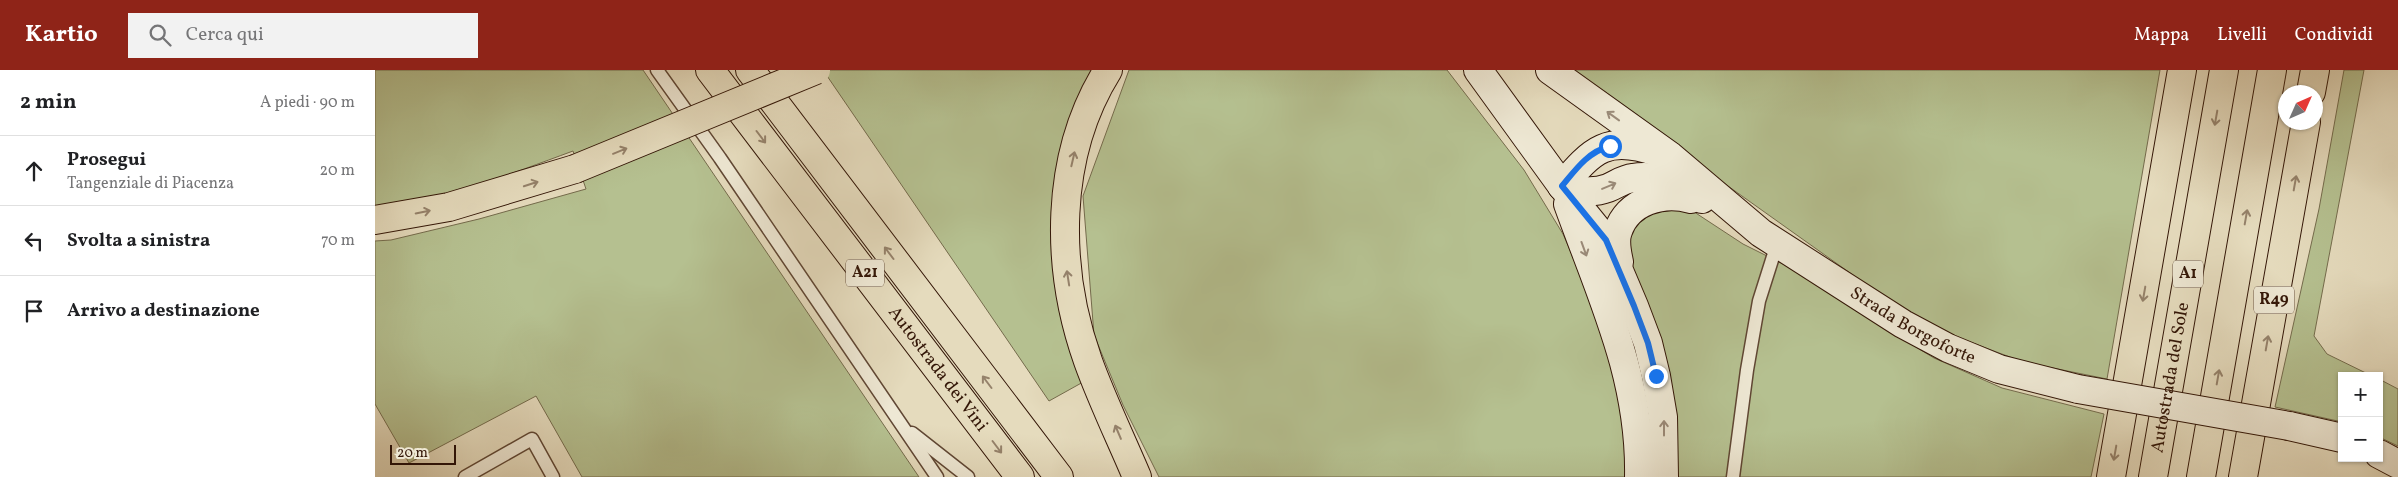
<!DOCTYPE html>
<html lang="it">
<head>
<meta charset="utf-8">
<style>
	:root { --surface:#fff; --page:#f2f2f2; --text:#202124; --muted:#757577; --line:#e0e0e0; --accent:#8f2418 }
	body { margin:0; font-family:Vollkorn,serif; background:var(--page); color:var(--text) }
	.controls { position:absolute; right:15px; bottom:15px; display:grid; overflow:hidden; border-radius:0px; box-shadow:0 1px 4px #0004 }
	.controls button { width:45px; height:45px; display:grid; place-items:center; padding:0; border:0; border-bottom:1px solid var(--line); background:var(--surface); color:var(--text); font:25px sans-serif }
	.compass { position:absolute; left:1903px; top:15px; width:45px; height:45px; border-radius:50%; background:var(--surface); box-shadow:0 1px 4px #0004; rotate:45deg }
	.scale { position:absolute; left:15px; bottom:12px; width:66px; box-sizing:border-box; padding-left:5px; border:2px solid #331607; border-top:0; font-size:14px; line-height:18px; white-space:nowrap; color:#331607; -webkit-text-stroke:4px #eee8d4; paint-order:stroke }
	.stop { position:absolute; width:15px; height:15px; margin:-11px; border:4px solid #1a73e8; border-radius:50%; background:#fff }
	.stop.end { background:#1a73e8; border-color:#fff; box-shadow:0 1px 5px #0008 }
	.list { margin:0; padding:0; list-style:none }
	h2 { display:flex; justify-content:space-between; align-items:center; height:65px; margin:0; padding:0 20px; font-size:21px }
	h2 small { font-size:16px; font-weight:400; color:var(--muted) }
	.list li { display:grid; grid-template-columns:32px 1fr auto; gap:15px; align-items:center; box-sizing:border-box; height:70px; padding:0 20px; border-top:1px solid var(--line) }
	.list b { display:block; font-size:19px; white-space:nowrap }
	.list p { margin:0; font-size:16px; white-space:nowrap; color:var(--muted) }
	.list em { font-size:16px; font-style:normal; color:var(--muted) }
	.icon { flex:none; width:28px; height:28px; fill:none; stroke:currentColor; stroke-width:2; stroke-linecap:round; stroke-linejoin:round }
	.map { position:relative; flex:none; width:2023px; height:407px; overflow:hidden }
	header { display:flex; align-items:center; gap:30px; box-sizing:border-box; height:70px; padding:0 25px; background:var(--accent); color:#fff }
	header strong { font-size:24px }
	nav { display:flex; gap:28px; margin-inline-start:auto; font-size:18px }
	.search { width:350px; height:45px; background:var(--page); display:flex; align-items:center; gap:12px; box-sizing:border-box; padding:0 18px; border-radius:0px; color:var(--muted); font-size:19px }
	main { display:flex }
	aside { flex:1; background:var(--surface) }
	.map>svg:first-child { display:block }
	.green { fill:#b5c090; stroke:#746b4c }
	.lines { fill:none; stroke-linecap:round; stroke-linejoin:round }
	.lane-casing { stroke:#604734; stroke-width:15 }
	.secondary-casing { stroke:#331607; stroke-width:30 }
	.highway-casing { stroke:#331607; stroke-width:30 }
	.lane { stroke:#eee8d4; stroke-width:12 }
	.secondary { stroke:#eee8d4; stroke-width:28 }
	.highway { stroke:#e5dbbd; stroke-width:28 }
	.secondary-bridge-casing { stroke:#331607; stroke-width:30; stroke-linecap:butt }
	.highway-bridge-casing { stroke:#331607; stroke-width:30; stroke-linecap:butt }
	.secondary-bridge { stroke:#eee8d4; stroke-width:28 }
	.highway-bridge { stroke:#e5dbbd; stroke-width:28 }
	.oneway { stroke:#9a8a78 }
	.oneway2 { stroke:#95826b }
	.route { stroke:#1a73e8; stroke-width:6 }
	.labels { text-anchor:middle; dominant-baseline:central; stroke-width:4; stroke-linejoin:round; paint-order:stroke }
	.shield { fill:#eee8d4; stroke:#6b5544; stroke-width:1 }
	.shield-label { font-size:16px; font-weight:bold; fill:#331607 }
	.street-label { font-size:18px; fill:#331607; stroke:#eee8d4 }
</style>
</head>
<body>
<header>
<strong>Kartio</strong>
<div class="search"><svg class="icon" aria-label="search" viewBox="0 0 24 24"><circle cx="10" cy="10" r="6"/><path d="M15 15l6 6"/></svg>Cerca qui</div>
<nav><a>Mappa</a><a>Livelli</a><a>Condividi</a></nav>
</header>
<main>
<aside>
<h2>2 min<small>A piedi · 90 m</small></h2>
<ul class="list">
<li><svg class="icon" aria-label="ahead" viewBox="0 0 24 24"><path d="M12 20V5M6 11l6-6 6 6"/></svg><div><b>Prosegui</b><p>Tangenziale di Piacenza</p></div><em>20 m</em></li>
<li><svg class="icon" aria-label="left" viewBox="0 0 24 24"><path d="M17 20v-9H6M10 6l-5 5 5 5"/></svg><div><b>Svolta a sinistra</b></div><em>70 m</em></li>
<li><svg class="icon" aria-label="arrive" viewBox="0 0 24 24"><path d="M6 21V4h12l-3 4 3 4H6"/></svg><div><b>Arrivo a destinazione</b></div></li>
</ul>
</aside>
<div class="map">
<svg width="2023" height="407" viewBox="0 0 2023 407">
	<rect width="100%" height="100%" fill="#e5dbbd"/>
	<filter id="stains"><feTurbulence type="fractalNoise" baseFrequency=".004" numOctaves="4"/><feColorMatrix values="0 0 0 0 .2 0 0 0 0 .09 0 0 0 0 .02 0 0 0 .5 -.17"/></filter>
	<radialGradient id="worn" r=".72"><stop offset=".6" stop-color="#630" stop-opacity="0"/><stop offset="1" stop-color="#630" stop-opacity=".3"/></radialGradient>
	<!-- green -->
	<g class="green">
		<path d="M0,0h268l276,407h-337l-46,-81 -127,67 -34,-59v-163l16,-1 88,-21 107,-30 -13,-38c-65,24 -130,49 -198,60z"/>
		<polygon points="448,0 720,0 694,58 710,311 674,331"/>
		<polygon points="754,0 1072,0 1149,100 1188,164 1219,235 1240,294 1253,368 1253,407 784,407 748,335 719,265 708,126"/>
		<polygon points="1190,0 1785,0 1732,309 1648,292 1582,267 1513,230"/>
		<polygon points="1969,0 1989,0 1939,266 1952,284 1997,306 1967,306 1967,352 1900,337 1944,139"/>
		<polygon points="1307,134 1368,174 1436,208 1500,252 1559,288 1627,318 1729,344 1716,407 1300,407 1249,184 1250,173 1269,144"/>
		<polygon points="2004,309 2023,319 2023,376 2004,367"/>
	</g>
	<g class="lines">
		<!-- lane casing -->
		<g class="lane-casing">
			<g id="lane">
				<polyline points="282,0 345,88 562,407"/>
				<polyline points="537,363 593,407"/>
				<polyline points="90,407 157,369 178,407"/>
				<polyline points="1358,407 1372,300 1384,231 1402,174"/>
			</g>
		</g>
		<!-- secondary casing -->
		<g class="secondary-casing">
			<g id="secondary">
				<polyline points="1103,0 1187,116 1231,170 1259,236 1273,273 1281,306 1288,347 1289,407"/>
				<path id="s1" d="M1175,0l120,86 91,77 142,91 45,24 51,21 79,20"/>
				<path d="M1187,116c16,5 30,8 46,2 8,-3 15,-9 25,-10 25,-5 48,8 69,21"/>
				<path d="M1187,116c31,-37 45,-51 95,-34"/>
				<path d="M1193,134c33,92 73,173 71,273"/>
				<path d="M1244,192c-2,-10 -5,-21 -1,-31 10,-30 45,-40 73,-32"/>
				<polyline points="1914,356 1967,368"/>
				<polyline points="2004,384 2023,394"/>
			</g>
		</g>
		<!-- highway casing -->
		<g class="highway-casing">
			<g id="highway">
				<path id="s2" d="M335,0l310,407"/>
				<polyline points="375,0 684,407"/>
				<path d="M733,0c-54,86 -53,198 -20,291 14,39 33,78 49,116"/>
				<polyline points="1936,22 1940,0"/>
				<polyline points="0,150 74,137 200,99"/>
				<polyline points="1736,407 1807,0"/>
				<path id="s3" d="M1778,407l71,-407"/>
				<polyline points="1826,407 1897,0"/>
				<polyline points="1868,407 1931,52"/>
			</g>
		</g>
		<!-- lane -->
		<use href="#lane" class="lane"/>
		<!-- secondary -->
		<use href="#secondary" class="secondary"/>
		<!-- highway -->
		<use href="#highway" class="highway"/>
		<!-- secondary-bridge casing -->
		<g class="secondary-bridge-casing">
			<polyline id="secondary-bridge" points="1703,319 1914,356"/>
		</g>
		<!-- highway-bridge casing -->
		<g class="highway-bridge-casing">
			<polyline id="highway-bridge" points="200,99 441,0"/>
		</g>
		<!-- secondary-bridge -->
		<use href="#secondary-bridge" class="secondary-bridge"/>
		<!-- highway-bridge -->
		<use href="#highway-bridge" class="highway-bridge"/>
	</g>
	<!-- one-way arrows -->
	<defs><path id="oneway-shaft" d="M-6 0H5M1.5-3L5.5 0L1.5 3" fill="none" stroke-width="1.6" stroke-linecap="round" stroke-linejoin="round" transform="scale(1.25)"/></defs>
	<g class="oneway">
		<use href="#oneway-shaft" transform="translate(1238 46) rotate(-144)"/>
		<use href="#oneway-shaft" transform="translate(1234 116) rotate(-23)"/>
		<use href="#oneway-shaft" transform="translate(1209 179) rotate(70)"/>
		<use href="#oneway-shaft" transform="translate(1289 358) rotate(-90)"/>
	</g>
	<g class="oneway2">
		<use href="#oneway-shaft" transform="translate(1841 48) rotate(100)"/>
		<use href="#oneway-shaft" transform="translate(386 67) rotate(53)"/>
		<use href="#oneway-shaft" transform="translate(245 81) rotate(-22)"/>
		<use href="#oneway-shaft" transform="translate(698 89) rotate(-77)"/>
		<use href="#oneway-shaft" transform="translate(1920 113) rotate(-80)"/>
		<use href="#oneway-shaft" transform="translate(156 114) rotate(-18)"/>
		<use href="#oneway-shaft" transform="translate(48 142) rotate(-11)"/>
		<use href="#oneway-shaft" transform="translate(1871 147) rotate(-80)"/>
		<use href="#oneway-shaft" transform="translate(514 183) rotate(-127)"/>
		<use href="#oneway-shaft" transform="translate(693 208) rotate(-99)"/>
		<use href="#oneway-shaft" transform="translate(1769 224) rotate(100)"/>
		<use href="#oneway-shaft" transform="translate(1892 273) rotate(-80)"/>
		<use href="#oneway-shaft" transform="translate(1843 307) rotate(-80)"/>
		<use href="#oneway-shaft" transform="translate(612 312) rotate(-127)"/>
		<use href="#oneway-shaft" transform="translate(743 362) rotate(-113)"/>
		<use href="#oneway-shaft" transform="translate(622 377) rotate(53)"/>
		<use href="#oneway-shaft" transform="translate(1740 383) rotate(100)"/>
	</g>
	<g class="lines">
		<!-- route -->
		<path class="route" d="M1235,76c-22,6 -34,23 -48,40l44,54 28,66 14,37 8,33"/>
	</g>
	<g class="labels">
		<!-- shield labels -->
		<g class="shield">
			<rect x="471" y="189.5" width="38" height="27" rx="4"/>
			<rect x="1798" y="190.5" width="30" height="27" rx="4"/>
			<rect x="1879" y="216.5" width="40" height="27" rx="4"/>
		</g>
		<g class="shield-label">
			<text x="490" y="203">A21</text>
			<text x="1813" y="204">A1</text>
			<text x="1899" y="230">R49</text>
		</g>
		<!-- street labels -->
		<g class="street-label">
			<text stroke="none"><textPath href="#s1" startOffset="445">Strada Borgoforte</textPath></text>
			<text stroke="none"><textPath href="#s2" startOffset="376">Autostrada dei Vini</textPath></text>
			<text stroke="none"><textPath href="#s3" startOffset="101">Autostrada del Sole</textPath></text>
		</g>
	</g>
	<rect width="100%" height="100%" filter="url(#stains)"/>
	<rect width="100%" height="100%" fill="url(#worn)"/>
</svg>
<div class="controls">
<button>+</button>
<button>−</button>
</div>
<svg class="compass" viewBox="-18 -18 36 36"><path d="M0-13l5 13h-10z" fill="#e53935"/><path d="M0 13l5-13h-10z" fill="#757577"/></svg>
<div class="scale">20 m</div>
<div class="stop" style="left:1235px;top:76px"></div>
<div class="stop end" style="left:1281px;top:306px"></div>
</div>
</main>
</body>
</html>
